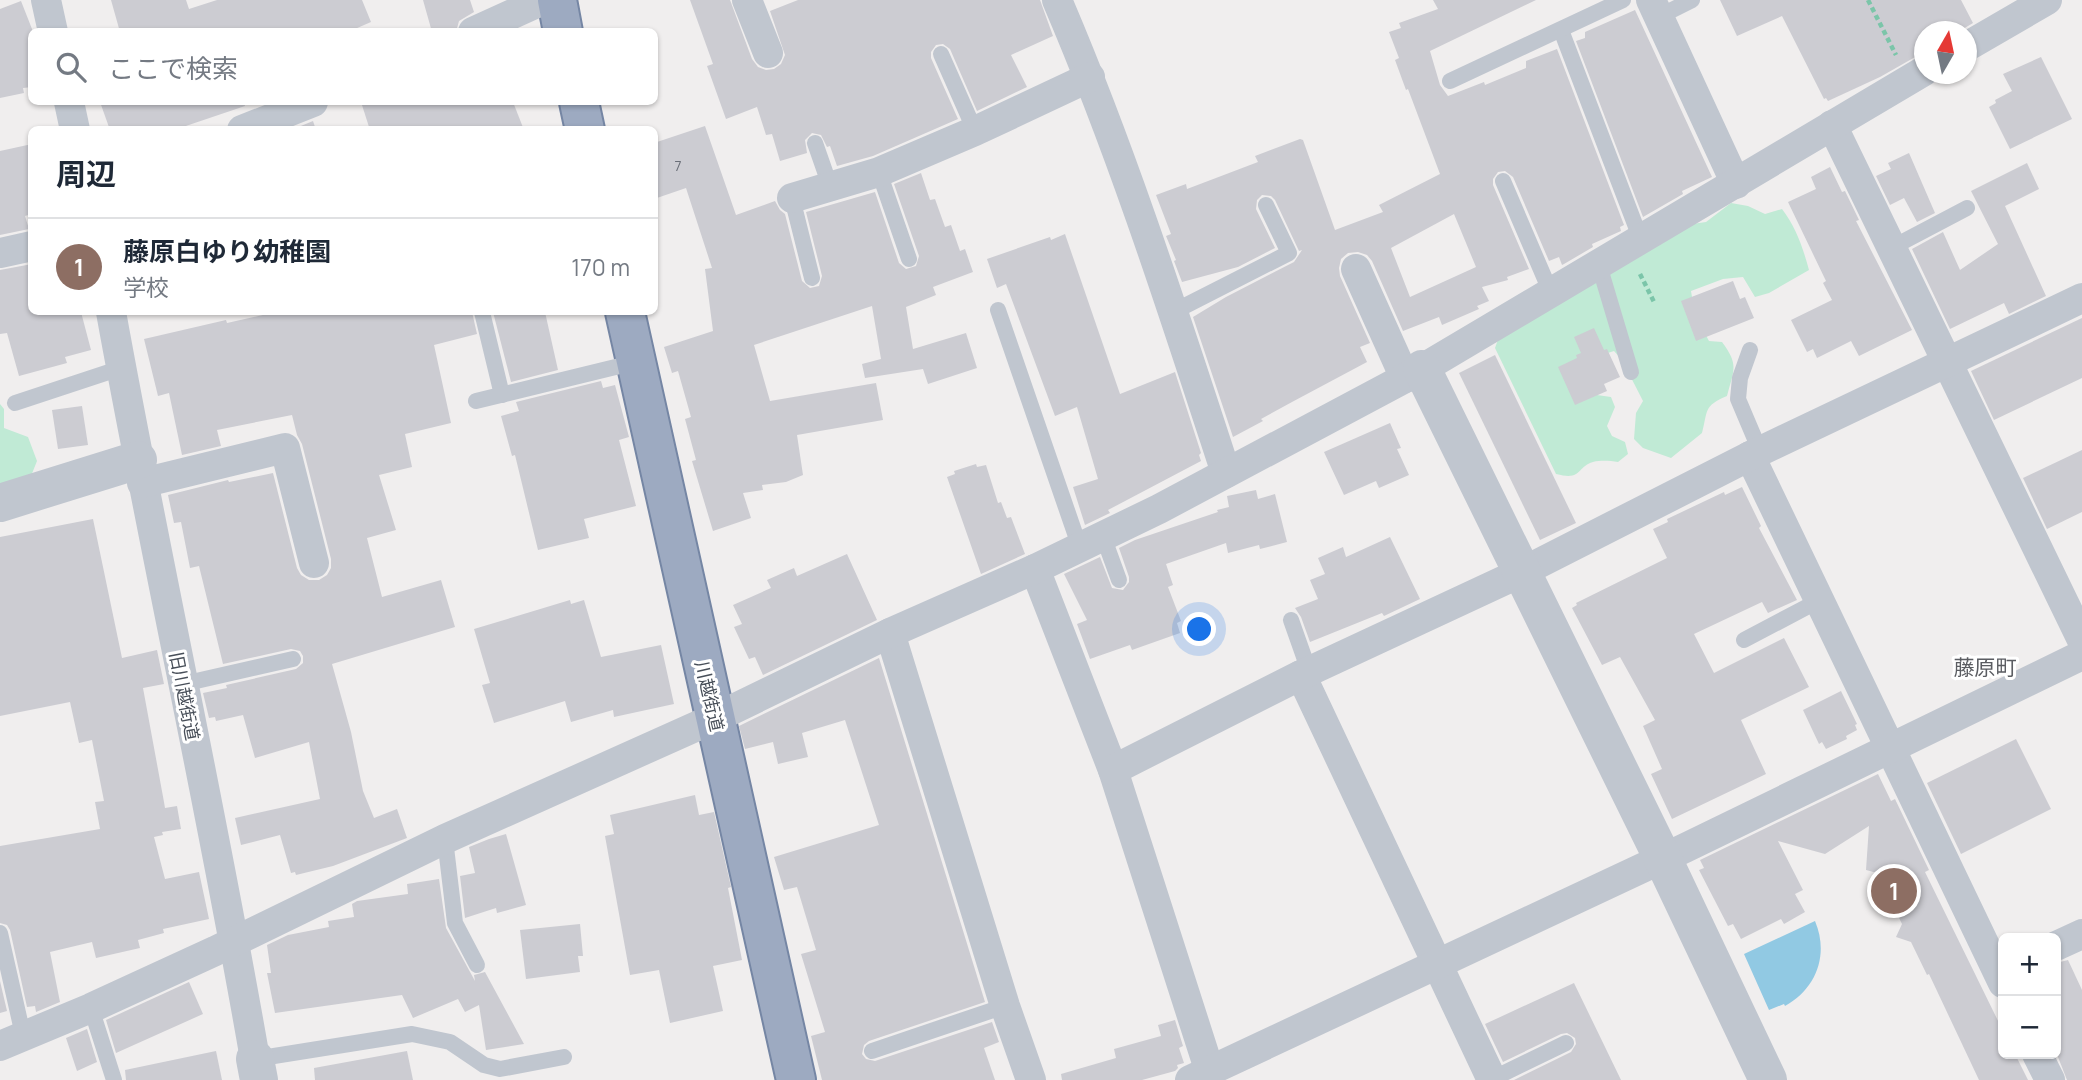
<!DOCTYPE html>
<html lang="ja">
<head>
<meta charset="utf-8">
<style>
	:root { --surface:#fff; --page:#f6f6f7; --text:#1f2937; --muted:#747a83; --line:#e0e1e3; --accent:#ea580c }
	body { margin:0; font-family:Manrope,"Noto Sans JP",sans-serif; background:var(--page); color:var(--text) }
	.controls { position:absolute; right:21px; bottom:21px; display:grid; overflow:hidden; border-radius:10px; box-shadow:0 2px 5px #0004 }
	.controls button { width:63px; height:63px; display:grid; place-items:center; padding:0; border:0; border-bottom:2px solid var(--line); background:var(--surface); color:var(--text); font:35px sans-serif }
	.compass { position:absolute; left:1914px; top:21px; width:63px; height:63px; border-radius:50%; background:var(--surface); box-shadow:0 2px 5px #0004; rotate:9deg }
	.you { position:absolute; left:1200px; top:630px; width:24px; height:24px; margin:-18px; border:5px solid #fff; border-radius:50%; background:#1a73e8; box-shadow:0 0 0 10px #1a73e833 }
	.badge { display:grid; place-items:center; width:46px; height:46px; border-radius:50%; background:var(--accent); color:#fff; font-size:23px; font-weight:700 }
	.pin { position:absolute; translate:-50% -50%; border:4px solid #fff; box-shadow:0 2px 7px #0006 }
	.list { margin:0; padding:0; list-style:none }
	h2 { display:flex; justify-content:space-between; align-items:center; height:91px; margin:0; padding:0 28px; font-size:30px }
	h2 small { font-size:23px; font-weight:400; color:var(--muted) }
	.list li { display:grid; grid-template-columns:46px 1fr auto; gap:21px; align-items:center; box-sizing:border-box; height:98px; padding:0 28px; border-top:2px solid var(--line) }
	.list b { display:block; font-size:26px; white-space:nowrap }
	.list p { margin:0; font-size:23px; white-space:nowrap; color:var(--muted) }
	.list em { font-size:23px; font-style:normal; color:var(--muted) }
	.icon { flex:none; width:38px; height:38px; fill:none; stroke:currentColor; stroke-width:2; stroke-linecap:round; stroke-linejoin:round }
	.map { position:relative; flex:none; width:2082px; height:1080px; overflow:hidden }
	.search { position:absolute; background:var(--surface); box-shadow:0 2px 5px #0004; left:28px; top:28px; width:630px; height:77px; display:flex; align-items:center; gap:18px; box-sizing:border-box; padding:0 24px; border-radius:10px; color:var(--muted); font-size:26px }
	.panel { position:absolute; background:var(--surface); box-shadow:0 2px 5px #0004; left:28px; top:126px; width:630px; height:189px; border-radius:10px }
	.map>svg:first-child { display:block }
	.green { fill:#c0ead5 }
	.water { fill:#91c9e3 }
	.building { fill:#ccccd2; fill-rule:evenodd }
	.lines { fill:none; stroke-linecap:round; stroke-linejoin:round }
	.trunk-casing { stroke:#7586a4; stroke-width:42 }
	.path { stroke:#7bc5a9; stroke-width:4.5; stroke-dasharray:5 3.5; stroke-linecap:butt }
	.service { stroke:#c0c6cf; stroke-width:16 }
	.minor { stroke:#c0c6cf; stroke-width:30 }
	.tertiary { stroke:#c0c6cf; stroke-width:38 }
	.trunk { stroke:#9daac1; stroke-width:38 }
	.labels { text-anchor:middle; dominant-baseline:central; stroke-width:6; stroke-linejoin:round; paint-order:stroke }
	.number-label { font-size:14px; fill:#696e77 }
	.street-label { font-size:18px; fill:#484f59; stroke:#fff }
	.quarter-label { font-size:21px; fill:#5b5d62; stroke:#fff }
</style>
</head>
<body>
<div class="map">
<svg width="2082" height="1080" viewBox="0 0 2082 1080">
	<rect width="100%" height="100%" fill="#f0eeee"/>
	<!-- green -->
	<g class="green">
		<path d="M1731,203l17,3 17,8 17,-5c14,18 21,39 27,61l-40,23 -14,4 -12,-20 -20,2 -32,12 4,24 14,26 13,1c17,23 12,27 5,54 -24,10 -19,15 -25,37l-31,25 -28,-10 -9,-9 2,-26 7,-12 -21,-41 -8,-9 -47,15 9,26 35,5 4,10 -8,19 5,10 13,6 3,12 -10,8c-8,-1 -16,-2 -25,0 -17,5 -10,19 -37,12l-61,-126 5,-14 185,-109 21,-3z"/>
		<polygon points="0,404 4,409 4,428 28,437 37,461 31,476 0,490"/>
	</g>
	<!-- water -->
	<path class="water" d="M1815,921c14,33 2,67 -30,85l-1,-2 -15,6 -25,-56z"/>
	<!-- building -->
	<g class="building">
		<polygon points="111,0 186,0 189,9 217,0 362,0 371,22 348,32 120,32"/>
		<polygon points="423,0 470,0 474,12 459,21 456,32 432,32"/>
		<polygon points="690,0 730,0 752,59 758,67 766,70 774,69 781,64 785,55 770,11 798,0 1040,0 1053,36 1011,55 1027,87 977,111 950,49 943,44 936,45 931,52 931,58 958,119 873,156 837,166 830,146 827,147 821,135 812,133 805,140 807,153 780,161 772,134 766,135 757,107 726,119 707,66 713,64"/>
		<path d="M1433,0h103l-106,51 10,34 8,11 36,-14 1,3 41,-17v-7l31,-12 67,176 -4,2 1,4 -29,13 1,3 -29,17 -2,1 -3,-8 -10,4 -36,-84 -8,-6 -7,1 -5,7v6l36,84 -22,8 1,3 -26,7 7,14 -12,5 2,3 -37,16 -3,-8 -36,14 -31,-70 -5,-6 -9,-3 -10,1 -7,6 -2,9 1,8 30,67 -10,4 7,15 -75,40 -31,17 2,2 -30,16 -40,-120 33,-20 68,-35 8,-12 -3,1 -24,-51 -4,-4 -9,-1 -5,5 -1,9 19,39 -37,19 -56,15 -8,-21 2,-1 -10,-24 5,-2 -15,-39 30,-11 1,5 71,-27 -3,-6 45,-17 3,1 32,90 48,-18 -4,-7 61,-31 -32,-85 -2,1 -11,-30 4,-2 -10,-26 12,-4 -2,-5 39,-14zM1454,214l22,53 -66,30 -19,-49z"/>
		<polygon points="1720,0 1961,0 1973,23 1958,32 1924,32 1924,52 1880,77 1828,101 1826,98 1824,99 1782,16 1737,36"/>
		<polygon points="21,1 32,29 32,87 23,88 24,93 0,98 0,9"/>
		<polygon points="1635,10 1712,177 1682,191 1683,194 1643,217 1576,41 1585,38 1585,32"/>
		<polygon points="2041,57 2072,119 2010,149 1989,107 1996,103 1995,100 2012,91 2003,74"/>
		<polygon points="100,102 244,102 245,106 174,130 110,130"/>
		<polygon points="361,102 513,102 524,130 370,130"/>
		<polygon points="313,121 316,130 291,130"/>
		<polygon points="705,126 736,215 775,201 780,210 785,214 802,281 810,288 819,286 822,276 806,212 875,192 899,263 906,269 916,266 919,256 894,184 921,173 930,200 935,199 945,227 951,225 960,251 965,249 973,272 933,287 936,295 906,307 913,349 966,333 977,368 928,384 923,369 865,378 862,364 881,359 872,306 754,345 770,401 876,383 883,420 797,435 803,475 786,482 762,485 763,490 743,493 751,518 713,531 692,461 696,460 685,419 691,417 678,371 672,373 664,347 713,331 705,269 712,268 686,188 654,199 654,143"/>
		<polygon points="32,144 32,214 25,216 29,229 0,235 0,151"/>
		<polygon points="1909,153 1935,213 1917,222 1904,198 1890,205 1876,176 1891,169 1888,163"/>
		<polygon points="2027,163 2039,189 2005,206 2046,296 2009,314 2004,303 1950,329 1912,249 1943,232 1960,270 1998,244 1971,191"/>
		<polygon points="1830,167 1842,192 1845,191 1859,220 1856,221 1912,330 1859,356 1851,341 1817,358 1813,349 1807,352 1791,320 1832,300 1823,283 1826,281 1788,202 1816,189 1811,177"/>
		<polygon points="1065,234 1120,394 1175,372 1201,453 1199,455 1201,461 1108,510 1110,513 1085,525 1073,487 1098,479 1077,407 1055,416 1006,284 997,288 987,259 1050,237 1051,240"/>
		<polygon points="32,264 32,312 81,312 91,350 65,357 67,363 19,376 7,333 0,334 0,270"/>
		<polygon points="1733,281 1740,299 1745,297 1754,318 1696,341 1681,301"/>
		<polygon points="276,312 472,312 477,334 434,345 451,423 405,434 412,467 379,475 396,530 367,538 382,597 441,580 455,627 332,664 351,732 363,791 374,818 397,809 407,838 333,866 296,875 295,872 291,873 280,835 241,845 235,818 320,799 309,742 255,758 243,715 216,721 215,717 209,718 203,693 227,688 226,685 296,669 303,663 303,656 300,651 291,649 223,664 199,566 190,568 181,522 174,523 168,495 228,480 229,482 273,473 297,568 301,575 309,580 319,580 327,575 331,568 331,559 302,444 297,435 292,415 217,430 221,446 182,455 169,393 158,396 144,339 226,320 227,323"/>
		<polygon points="493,312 545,312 558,370 511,382"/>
		<polygon points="2082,318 2082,378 1994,420 1971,371"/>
		<polygon points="1594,328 1604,350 1607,349 1620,377 1604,384 1607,391 1575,405 1558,367 1577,358 1576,355 1581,353 1574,337"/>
		<polygon points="1495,355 1576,523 1540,540 1459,373"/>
		<polygon points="601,381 603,388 615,385 629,437 619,440 636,506 584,519 589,538 538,550 515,455 512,456 501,416 519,411 516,402"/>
		<polygon points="82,406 88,445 58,449 52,410"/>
		<polygon points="1390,423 1401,448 1397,449 1409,475 1379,488 1376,481 1344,495 1324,452"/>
		<polygon points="2082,450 2082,512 2047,529 2023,478"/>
		<polygon points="976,464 977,467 986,465 998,503 1001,502 1007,518 1011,517 1025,554 981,574 947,477 955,474 954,471"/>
		<polygon points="1742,487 1761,526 1759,528 1797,600 1768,613 1762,602 1694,634 1714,673 1784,638 1809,687 1741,720 1766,774 1672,819 1651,774 1662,769 1643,726 1655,720 1620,657 1602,665 1572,608 1577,605 1576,603 1667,558 1653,529 1668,522 1667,519 1724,492 1725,495"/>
		<polygon points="1256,490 1258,499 1275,494 1287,542 1260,549 1259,545 1228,553 1226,543 1166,564 1173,585 1168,587 1181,621 1177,623 1180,633 1132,650 1130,645 1090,659 1077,624 1087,620 1064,574 1100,557 1112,588 1123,590 1129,582 1129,577 1119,548 1135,540 1218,512 1217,510 1229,507 1227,496"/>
		<polygon points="93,519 122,658 157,650 164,684 143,688 164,802 165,808 177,806 181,829 162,832 163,835 154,837 165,879 199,872 209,919 163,929 164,933 138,940 140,948 96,958 92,942 50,952 60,1002 36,1012 35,1006 27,1007 10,930 7,925 0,923 0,846 100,829 95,802 104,801 92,740 79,743 70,702 0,716 0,537"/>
		<polygon points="1390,537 1420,599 1384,616 1382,613 1310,642 1301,617 1295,608 1318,599 1310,580 1325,574 1318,558 1343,547 1346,557"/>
		<polygon points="847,554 877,620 763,675 755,657 749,659 734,627 742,624 733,605 771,588 767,580 794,568 797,576"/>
		<polygon points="570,600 571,604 584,600 601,657 661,645 674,704 614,717 613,710 571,722 565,701 494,723 482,685 490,683 474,629"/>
		<polygon points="879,658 985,1002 869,1041 864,1045 862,1054 866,1059 875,1061 992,1022 999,1042 984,1048 995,1080 822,1080 811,1036 825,1032 801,954 816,950 797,887 784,890 774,857 879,825 845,720 802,733 808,757 778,764 773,742 745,749 739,726"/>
		<polygon points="1841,691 1857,724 1855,725 1857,730 1846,736 1847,739 1826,749 1822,742 1819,744 1803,710"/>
		<polygon points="2016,739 2051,809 1961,854 1927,783"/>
		<polygon points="1878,774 1891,801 1895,799 1929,870 1925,872 2003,1031 2003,1054 2015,1054 2028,1080 1979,1080 1929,974 1927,975 1911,942 1896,937 1902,924 1877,873 1866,870 1869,826 1825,854 1778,841 1803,890 1795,894 1805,912 1784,924 1781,919 1741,939 1733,924 1728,926 1699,870 1704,868 1700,860"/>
		<polygon points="695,795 699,815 714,812 731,887 728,888 742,960 713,966 723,1011 670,1023 659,970 630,975 605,836 614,834 610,815"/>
		<polygon points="506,834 526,905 497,913 496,908 465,918 460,876 475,873 469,847 489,839"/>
		<polygon points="439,879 446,928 475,981 474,975 485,972 524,1044 486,1050 479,1005 465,1012 458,999 413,1018 402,995 275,1013 267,973 271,973 267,945 288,935 329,927 328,921 354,917 352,904 357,901 408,894 407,884"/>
		<polygon points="580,924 583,956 578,956 580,972 526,979 520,930"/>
		<polygon points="2068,960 2082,990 2082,1080 2067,1080 2056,1052 2056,963"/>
		<polygon points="0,981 7,1011 0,1013"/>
		<polygon points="189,982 203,1014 116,1053 106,1020"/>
		<polygon points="1574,983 1621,1080 1514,1080 1571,1052 1576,1044 1575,1038 1567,1033 1561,1034 1503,1062 1485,1024"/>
		<polygon points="1175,1020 1183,1046 1179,1048 1184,1063 1177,1065 1178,1068 1175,1071 1142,1080 1062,1080 1061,1074 1116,1058 1114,1049 1161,1036 1158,1025"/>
		<polygon points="87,1029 97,1062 77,1071 66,1038"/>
		<polygon points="216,1051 222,1080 126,1080 125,1070"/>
		<polygon points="407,1051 413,1080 315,1080 314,1068"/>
	</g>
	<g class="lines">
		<!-- trunk casing -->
		<g class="trunk-casing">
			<g id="trunk">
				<polyline points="557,0 563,32"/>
				<polyline points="579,102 585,130"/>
				<polyline points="625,312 796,1080"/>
			</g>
		</g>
		<!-- path -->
		<g class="path">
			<polyline points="1868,0 1896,55"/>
			<polyline points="1640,274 1655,304"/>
		</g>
		<!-- service -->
		<g class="service">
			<polyline points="1658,17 1692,0"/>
			<polyline points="1561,30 1641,240"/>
			<polyline points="941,54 975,131"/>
			<polyline points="1450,81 1623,0"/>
			<polyline points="815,143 830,186"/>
			<polyline points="879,172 909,259"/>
			<polyline points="1503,181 1551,293"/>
			<polyline points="792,198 812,278"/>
			<polyline points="1891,248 1967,208"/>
			<polyline points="1599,265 1631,372"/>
			<polyline points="998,310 1080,548"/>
			<polyline points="482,312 502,395"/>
			<polyline points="1173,312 1289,253 1266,205"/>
			<polyline points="1750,350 1740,378 1738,399 1760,451"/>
			<polyline points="476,401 636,362"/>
			<polyline points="15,403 121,368"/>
			<polyline points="1103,536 1119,580"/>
			<polyline points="1291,620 1309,671"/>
			<polyline points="1744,640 1820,600"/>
			<polyline points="183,684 293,659"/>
			<polyline points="445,839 455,923 477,965"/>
			<polyline points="0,933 23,1035"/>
			<polyline points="91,1008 114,1080"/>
			<polyline points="872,1051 1005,1006"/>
			<polyline points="255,1059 412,1034 450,1042 484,1065 500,1069 564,1057"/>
			<polyline points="1492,1079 1566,1043"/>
		</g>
		<!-- minor -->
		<g class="minor">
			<polyline points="46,0 53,32"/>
			<polyline points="747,0 768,53"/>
			<path d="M1057,0c66,154 117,314 169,473"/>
			<polyline points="1651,0 1736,184"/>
			<polyline points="473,32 543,0"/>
			<polyline points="1966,47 2047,0"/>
			<polyline points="69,102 75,130"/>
			<polyline points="1832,125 2082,640"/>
			<polyline points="242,130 313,102"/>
			<polyline points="792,198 879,172 975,131 1090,77"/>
			<polyline points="0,253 32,246"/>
			<polyline points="1356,269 1405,378"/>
			<path d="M111,312c45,249 101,497 144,747"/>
			<polyline points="1750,456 2003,983"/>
			<polyline points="142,483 285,448 314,563"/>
			<polyline points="1035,569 1113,770 1209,1069"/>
			<polyline points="890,633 1005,1006 1031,1080"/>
			<polyline points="1301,675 1492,1080"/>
			<polyline points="1113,770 1301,675 1522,572 1750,456 2082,298"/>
			<polyline points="2056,946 2082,934"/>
			<polyline points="0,1046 91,1008 215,951 445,839 715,718 890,633 1035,569 1159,509 1422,369 1924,71"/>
			<polyline points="2037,1054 2050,1080"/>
			<polyline points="1190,1080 1685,848 2082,655"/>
		</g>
		<!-- tertiary -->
		<g class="tertiary">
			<polyline points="1422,369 1663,859 1768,1080"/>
			<polyline points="0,503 138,460"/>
			<polyline points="255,1059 259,1080"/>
		</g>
		<!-- trunk -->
		<use href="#trunk" class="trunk"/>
	</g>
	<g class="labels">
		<!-- number labels -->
		<g class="number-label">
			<text x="678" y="165">7</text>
		</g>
		<!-- street labels -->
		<g class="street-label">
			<text transform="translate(185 696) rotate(79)">旧川越街道</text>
			<text transform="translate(710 696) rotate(77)">川越街道</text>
		</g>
		<!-- quarter labels -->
		<g class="quarter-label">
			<text x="1985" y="667">藤原町</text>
		</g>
	</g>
</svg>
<div class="controls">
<button>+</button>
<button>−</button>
</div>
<svg class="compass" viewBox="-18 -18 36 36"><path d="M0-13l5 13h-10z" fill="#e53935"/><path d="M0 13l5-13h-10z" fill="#747a83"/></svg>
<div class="you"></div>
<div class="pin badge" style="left:1894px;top:891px;background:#8d6e63">1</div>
<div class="search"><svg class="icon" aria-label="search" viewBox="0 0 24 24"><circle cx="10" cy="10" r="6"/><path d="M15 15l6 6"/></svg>ここで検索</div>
<section class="panel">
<h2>周辺<small></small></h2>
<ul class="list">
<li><span class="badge" style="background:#8d6e63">1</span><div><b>藤原白ゆり幼稚園</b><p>学校</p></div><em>170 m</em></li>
</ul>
</section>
</div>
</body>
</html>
